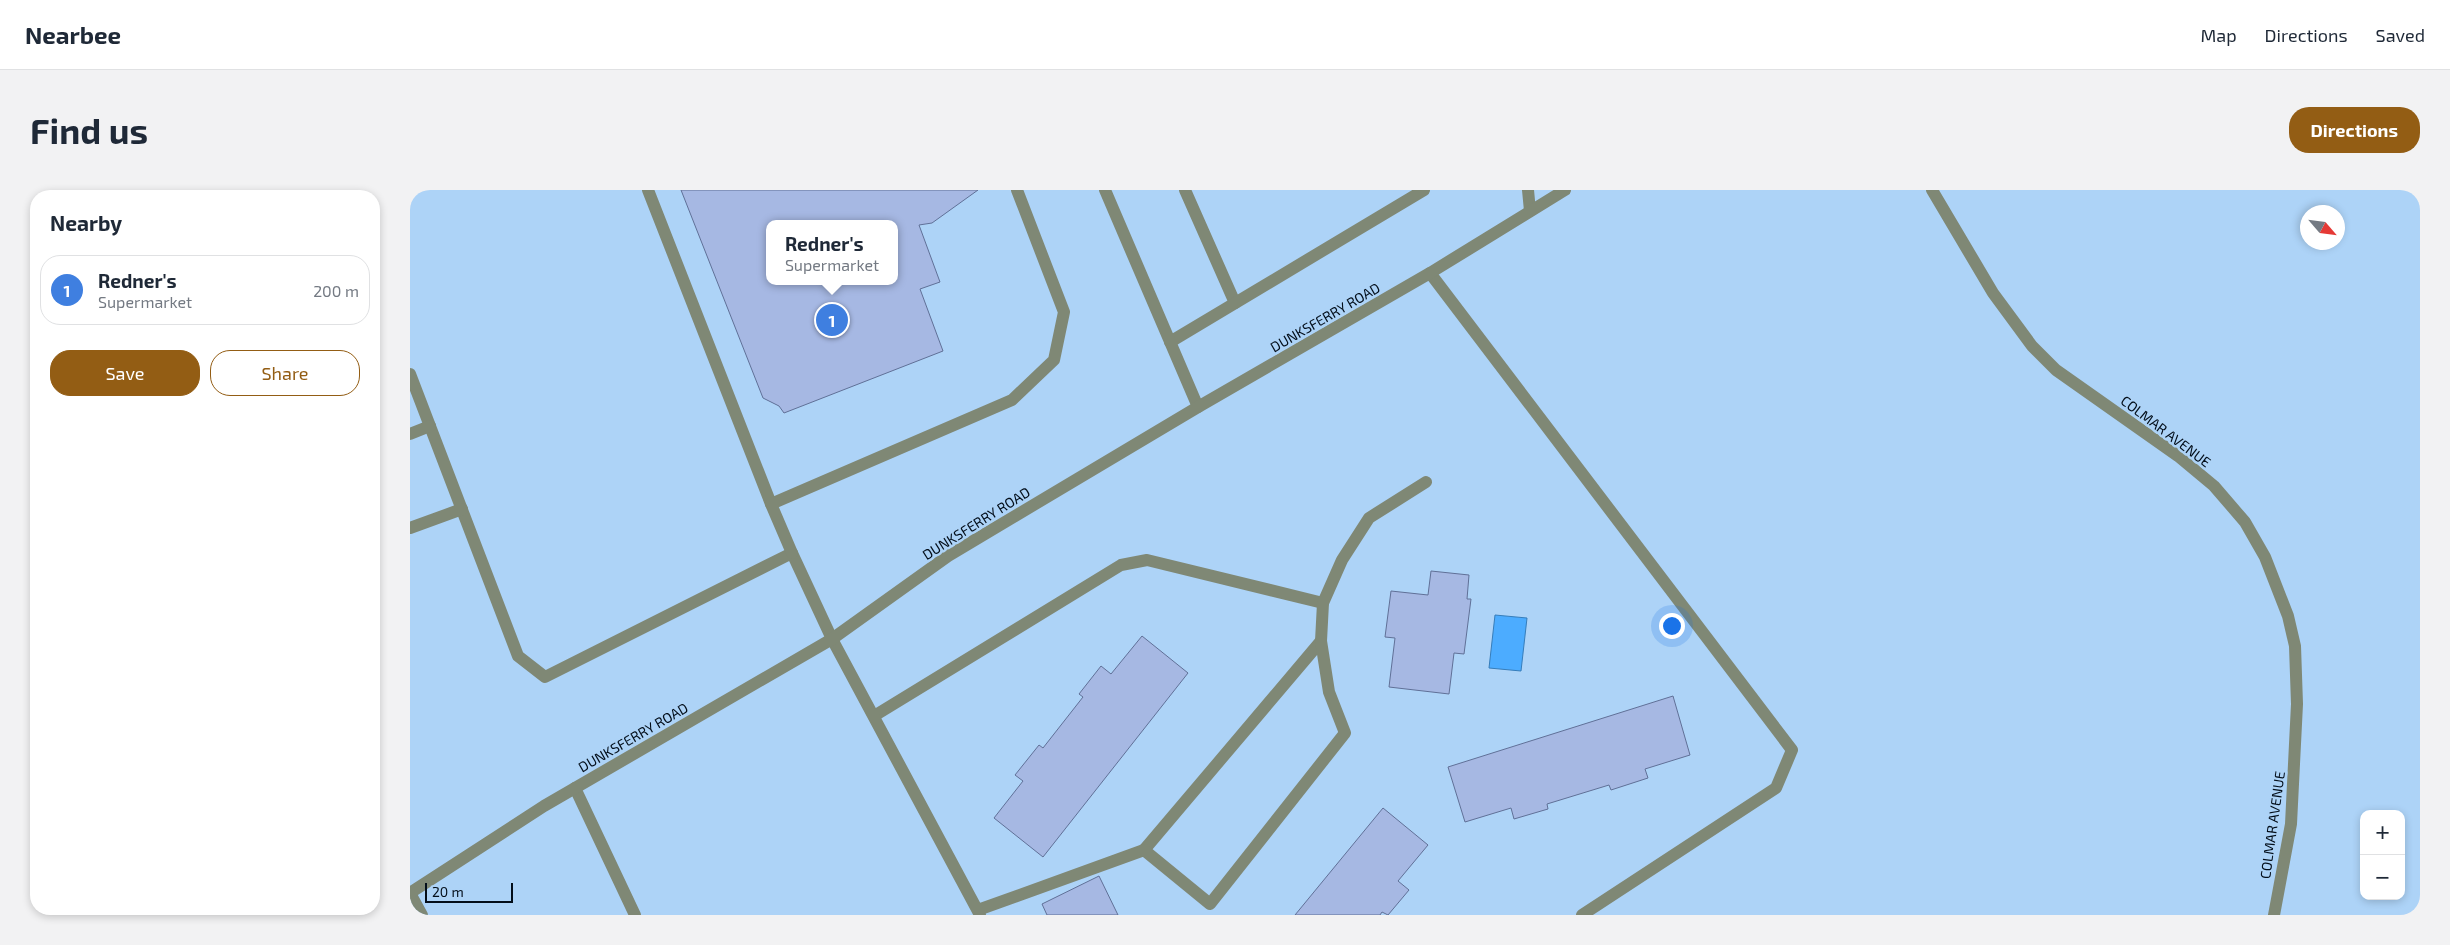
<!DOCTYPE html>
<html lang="en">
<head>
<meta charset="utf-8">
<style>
	:root { --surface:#fff; --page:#f2f2f3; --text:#1f2937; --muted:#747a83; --line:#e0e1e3; --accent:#935d14 }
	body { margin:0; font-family:"Exo 2",sans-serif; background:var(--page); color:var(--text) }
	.controls { position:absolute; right:15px; bottom:15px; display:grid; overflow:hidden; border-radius:10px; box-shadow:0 2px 8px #0003 }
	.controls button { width:45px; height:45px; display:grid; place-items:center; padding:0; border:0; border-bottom:1px solid var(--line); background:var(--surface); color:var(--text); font:25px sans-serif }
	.compass { position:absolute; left:1890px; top:15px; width:45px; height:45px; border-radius:50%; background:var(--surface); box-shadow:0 2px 8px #0003; rotate:118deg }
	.scale { position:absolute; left:15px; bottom:12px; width:88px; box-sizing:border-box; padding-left:5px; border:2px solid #030e1a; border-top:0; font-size:14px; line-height:18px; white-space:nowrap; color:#030e1a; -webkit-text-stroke:4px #add3f7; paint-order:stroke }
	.you { position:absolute; left:1261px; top:435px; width:18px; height:18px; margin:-12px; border:4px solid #fff; border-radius:50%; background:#1a73e8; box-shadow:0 0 0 8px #1a73e833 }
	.badge { display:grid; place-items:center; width:32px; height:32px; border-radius:50%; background:var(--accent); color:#fff; font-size:16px; font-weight:700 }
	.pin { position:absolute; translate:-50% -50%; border:2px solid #fff; box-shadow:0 1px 5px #0006 }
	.popup { position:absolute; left:356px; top:30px; width:132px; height:65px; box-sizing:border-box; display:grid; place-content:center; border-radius:10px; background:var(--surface); filter:drop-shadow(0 1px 4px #0005); font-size:16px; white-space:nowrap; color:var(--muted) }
	.popup b { font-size:19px; color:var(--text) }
	.popup::after { content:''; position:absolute; left:50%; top:100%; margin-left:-10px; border:10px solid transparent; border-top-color:var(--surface) }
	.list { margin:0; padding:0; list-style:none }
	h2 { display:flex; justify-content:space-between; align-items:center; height:65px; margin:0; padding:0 20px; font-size:21px }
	h2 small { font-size:16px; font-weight:400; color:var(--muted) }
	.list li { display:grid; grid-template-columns:32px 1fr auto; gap:15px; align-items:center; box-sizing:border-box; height:70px; margin:0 10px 10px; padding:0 10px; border:1px solid var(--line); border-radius:20px }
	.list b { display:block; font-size:19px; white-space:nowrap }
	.list p { margin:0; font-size:16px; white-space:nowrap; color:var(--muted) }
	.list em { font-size:16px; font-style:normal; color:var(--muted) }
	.actions { display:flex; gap:10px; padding:15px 20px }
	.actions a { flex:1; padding:11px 0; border:1px solid var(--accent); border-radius:20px; text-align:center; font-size:18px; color:var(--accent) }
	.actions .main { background:var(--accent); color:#fff }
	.map { position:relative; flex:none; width:2010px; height:725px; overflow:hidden; border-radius:20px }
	header { display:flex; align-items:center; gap:30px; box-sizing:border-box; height:70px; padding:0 25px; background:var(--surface); border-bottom:1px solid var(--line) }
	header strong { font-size:24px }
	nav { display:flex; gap:28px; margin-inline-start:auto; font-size:18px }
	.intro { display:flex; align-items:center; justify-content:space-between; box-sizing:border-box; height:120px; padding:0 30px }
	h1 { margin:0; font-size:35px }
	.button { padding:12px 22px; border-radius:20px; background:var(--accent); color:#fff; font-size:18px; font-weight:700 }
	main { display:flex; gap:30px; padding:0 30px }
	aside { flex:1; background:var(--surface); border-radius:20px; box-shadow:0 2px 8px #0003 }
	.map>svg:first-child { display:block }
	.water { fill:#4cacff; stroke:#367dba }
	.building { fill:#a6b8e3; stroke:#607097; fill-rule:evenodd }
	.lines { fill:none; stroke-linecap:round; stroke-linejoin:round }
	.service { stroke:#7f8875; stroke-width:12 }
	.minor { stroke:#7f8875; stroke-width:12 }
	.tertiary { stroke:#7f8875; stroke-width:12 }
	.labels { text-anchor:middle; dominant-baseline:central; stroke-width:5; stroke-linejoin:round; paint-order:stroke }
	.street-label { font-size:14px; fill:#030e1a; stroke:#add3f7 }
</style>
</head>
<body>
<header>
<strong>Nearbee</strong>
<nav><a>Map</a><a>Directions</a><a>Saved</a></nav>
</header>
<div class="intro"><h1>Find us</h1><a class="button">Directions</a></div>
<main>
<aside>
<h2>Nearby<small></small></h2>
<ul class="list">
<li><span class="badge" style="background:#3f7fe0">1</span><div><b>Redner's</b><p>Supermarket</p></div><em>200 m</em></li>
</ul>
<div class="actions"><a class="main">Save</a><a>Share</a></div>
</aside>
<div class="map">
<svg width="2010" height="725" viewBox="0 0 2010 725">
	<rect width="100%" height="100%" fill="#add3f7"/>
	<!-- water -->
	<polygon class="water" points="1085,425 1117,428 1111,481 1079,478"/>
	<!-- building -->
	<g class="building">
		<path d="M271,0h297l-46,33 -13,2 21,57 -20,7 23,62 -159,62 -5,-7 -16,-8zM360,34h124v57h-124z"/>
		<polygon points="1021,381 1059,385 1057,409 1061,409 1054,464 1044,463 1039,504 979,497 985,448 975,447 981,401 1018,405"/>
		<polygon points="732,446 778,483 633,667 584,628 613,591 605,585 629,555 633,558 673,507 669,504 691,476 701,484"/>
		<polygon points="1263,506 1280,565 1235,579 1238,588 1201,600 1199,595 1137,614 1138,619 1104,629 1101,618 1055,632 1038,577"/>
		<polygon points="973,618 1018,655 988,691 999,700 978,725 972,722 970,725 885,725"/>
		<polygon points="689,686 708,725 637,725 632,714"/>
	</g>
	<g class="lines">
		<!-- service -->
		<g class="service">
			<polyline points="238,0 361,314"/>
			<polyline points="775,0 825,113"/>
			<polyline points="760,152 1014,0"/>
			<polyline points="0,184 108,466 135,487 382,363 422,449"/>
			<polyline points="0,244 20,236"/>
			<polyline points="0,338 52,319"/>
			<polyline points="382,363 361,314 602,210 644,170 654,122 607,0"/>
			<polyline points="464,526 711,375 737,370 913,413"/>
			<polyline points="165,598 225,725"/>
			<polyline points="734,660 911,451"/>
			<polyline points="0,703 12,725"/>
			<polyline points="568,720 734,660 800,714 935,543 919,502 911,451 913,413 932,370 959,328 1016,292"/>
		</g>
		<!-- minor -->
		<g class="minor">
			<polyline points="695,0 788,217"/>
			<polyline points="1118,0 1120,21"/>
			<polyline points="1522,0 1583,103 1622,156 1646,180 1768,266 1804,296 1835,332 1855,367 1878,426 1885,456 1887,514 1881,634 1864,725"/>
			<polyline points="1020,83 1382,560 1366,598 1172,725"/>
			<polyline points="422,449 570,725"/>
		</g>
		<!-- tertiary -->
		<polyline class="tertiary" points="0,703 134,616 422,449 538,366 788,217 1020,83 1155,0"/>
	</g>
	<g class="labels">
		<!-- street labels -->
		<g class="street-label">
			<text transform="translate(915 127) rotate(-30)">DUNKSFERRY ROAD</text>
			<text transform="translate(1756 241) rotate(37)">COLMAR AVENUE</text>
			<text transform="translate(566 333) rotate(-32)">DUNKSFERRY ROAD</text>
			<text transform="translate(223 547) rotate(-30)">DUNKSFERRY ROAD</text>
			<text transform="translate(1862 635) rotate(-82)">COLMAR AVENUE</text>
		</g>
	</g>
</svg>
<div class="controls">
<button>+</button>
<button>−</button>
</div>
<svg class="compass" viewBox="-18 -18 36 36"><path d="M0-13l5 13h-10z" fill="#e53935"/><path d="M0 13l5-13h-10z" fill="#747a83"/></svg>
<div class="scale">20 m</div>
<div class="you"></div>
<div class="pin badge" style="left:422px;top:130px;background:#3f7fe0">1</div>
<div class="popup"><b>Redner's</b>Supermarket</div>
</div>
</main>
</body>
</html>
